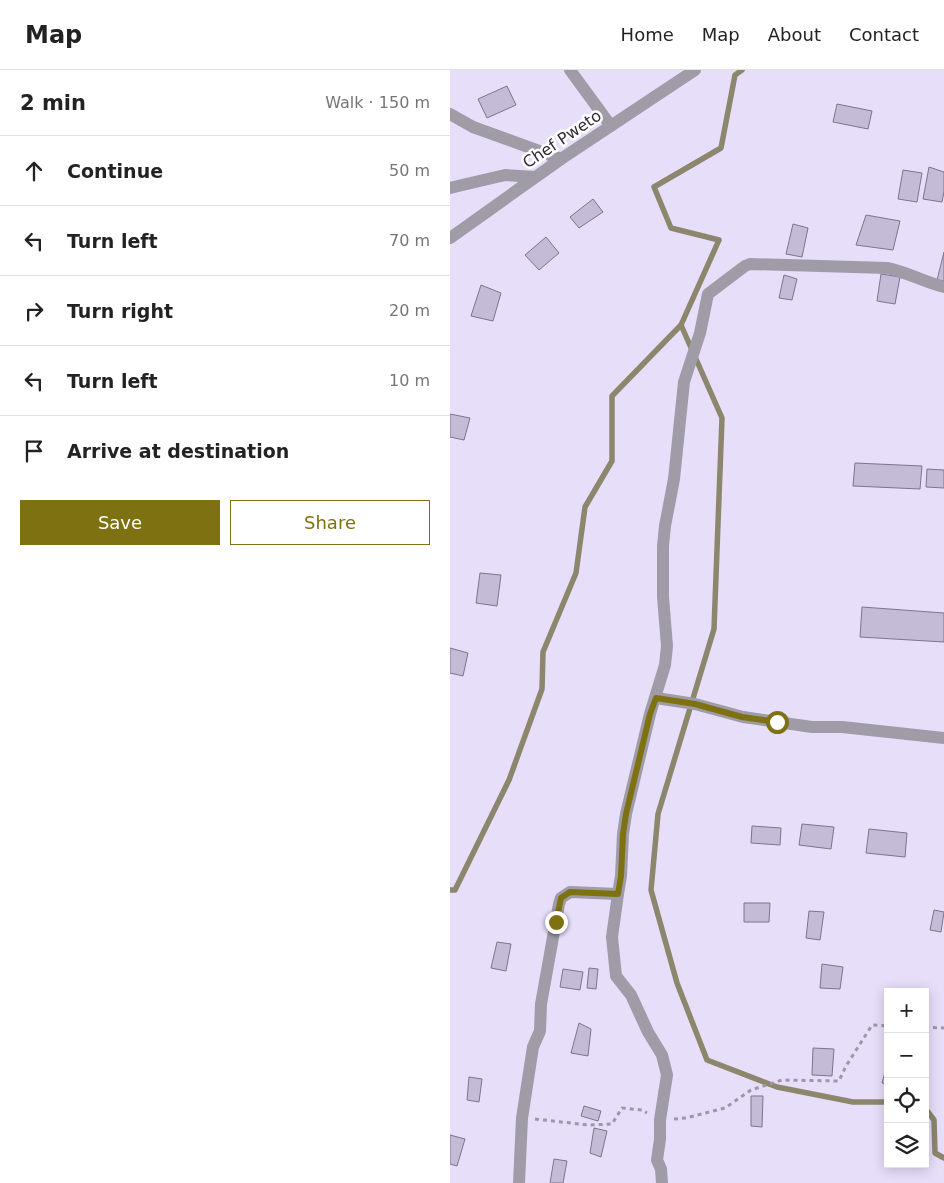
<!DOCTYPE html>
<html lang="en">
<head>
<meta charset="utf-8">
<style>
	:root { --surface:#fff; --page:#f2f2f2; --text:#222; --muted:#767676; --line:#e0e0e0; --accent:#7d7112 }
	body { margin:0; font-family:"DejaVu Sans",sans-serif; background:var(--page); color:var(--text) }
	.controls { position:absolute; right:15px; bottom:15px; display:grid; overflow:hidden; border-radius:0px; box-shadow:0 2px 12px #0003 }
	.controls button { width:45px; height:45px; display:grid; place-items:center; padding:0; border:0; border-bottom:1px solid var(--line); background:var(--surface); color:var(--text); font:25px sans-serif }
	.stop { position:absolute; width:15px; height:15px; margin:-11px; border:4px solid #7d7112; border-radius:50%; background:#fff }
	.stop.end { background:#7d7112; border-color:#fff; box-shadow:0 1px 5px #0008 }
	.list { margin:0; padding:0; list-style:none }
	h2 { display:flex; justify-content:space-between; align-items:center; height:65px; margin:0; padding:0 20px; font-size:21px }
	h2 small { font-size:16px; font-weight:400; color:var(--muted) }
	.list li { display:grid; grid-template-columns:32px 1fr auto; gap:15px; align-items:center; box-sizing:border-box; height:70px; padding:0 20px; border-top:1px solid var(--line) }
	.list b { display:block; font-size:19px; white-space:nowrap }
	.list em { font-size:16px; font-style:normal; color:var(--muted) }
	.actions { display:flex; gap:10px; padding:15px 20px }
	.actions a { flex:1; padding:11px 0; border:1px solid var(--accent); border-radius:0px; text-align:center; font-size:18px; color:var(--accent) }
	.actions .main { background:var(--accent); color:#fff }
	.icon { flex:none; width:28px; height:28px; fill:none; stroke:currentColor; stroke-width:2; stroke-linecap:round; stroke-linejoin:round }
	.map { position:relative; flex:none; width:494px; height:1113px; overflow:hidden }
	header { display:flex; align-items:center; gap:30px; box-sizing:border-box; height:70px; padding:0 25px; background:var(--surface); border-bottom:1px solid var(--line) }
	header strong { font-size:24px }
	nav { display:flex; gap:28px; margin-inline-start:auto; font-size:18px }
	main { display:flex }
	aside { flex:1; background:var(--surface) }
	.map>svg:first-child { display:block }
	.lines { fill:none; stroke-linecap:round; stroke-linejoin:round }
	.stream { stroke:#8b866c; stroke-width:5.5 }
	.building { fill:#c4bbd6; stroke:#7d758e }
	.path { stroke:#9e97ac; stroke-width:3; stroke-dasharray:4 4; stroke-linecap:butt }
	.minor { stroke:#9f9ba7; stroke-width:12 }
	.route { stroke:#7d7112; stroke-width:6 }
	.labels { text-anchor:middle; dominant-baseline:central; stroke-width:5; stroke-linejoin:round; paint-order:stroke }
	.street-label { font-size:16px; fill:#2f2b36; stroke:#fff }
</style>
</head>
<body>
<header>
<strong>Map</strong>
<nav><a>Home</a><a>Map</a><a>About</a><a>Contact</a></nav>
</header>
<main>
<aside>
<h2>2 min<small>Walk · 150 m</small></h2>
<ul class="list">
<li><svg class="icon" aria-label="ahead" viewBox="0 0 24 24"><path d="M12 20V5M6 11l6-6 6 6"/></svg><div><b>Continue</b></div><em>50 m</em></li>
<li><svg class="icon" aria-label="left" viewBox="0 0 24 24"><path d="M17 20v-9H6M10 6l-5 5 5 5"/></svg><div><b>Turn left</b></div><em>70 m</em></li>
<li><svg class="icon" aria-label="right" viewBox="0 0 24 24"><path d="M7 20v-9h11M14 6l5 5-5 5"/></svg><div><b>Turn right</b></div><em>20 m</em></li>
<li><svg class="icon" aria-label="left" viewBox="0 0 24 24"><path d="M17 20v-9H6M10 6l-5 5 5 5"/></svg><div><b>Turn left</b></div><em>10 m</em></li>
<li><svg class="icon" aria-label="arrive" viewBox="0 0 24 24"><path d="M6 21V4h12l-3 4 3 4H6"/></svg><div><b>Arrive at destination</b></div></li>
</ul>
<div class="actions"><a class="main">Save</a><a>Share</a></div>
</aside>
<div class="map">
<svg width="494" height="1113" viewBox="0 0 494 1113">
	<rect width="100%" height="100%" fill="#e7defa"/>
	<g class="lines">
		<!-- stream -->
		<g class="stream">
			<polyline points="292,0 285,5 271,78 204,117 221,158 269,170 231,255 272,348 264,559 208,744 201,820 227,913 257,990 327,1017 403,1032 438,1032"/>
			<polyline points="0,820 5,820 59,710 92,619 93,582 126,503 135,437 162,391 162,326 231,255"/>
			<polyline points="475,1038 484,1050 485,1083 494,1088"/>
		</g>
	</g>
	<!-- building -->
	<g class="building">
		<polygon points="57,16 66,35 37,48 28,29"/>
		<polygon points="387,34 422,41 418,59 383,52"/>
		<polygon points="479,97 494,102 494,122 492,132 473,129"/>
		<polygon points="453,100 472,103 467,132 448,129"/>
		<polygon points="143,129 153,142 129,158 120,147"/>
		<polygon points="416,145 450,151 443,180 406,175"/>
		<polygon points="343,154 358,158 352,187 336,184"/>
		<polygon points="96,167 109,183 89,200 75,185"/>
		<polygon points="494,182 494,211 487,210"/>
		<polygon points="431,204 450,207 445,234 427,231"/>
		<polygon points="334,205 347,209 342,230 329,228"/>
		<polygon points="31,215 51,223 43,251 21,246"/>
		<polygon points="0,344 20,348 14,370 0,367"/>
		<polygon points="405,393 472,396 470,419 403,416"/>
		<polygon points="477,399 494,400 494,418 476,417"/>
		<polygon points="30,503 51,505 47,536 26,533"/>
		<polygon points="412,537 494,543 494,572 410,567"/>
		<polygon points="0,578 18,583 13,606 0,603"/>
		<polygon points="352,754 384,757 381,779 349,775"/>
		<polygon points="302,756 331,758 330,775 301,773"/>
		<polygon points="419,759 457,763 455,787 416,783"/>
		<polygon points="294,833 320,833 319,852 294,852"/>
		<polygon points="484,840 494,842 491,862 480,860"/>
		<polygon points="359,841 374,842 370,870 356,868"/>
		<polygon points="47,872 61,874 56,901 41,898"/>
		<polygon points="372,894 393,897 390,919 370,918"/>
		<polygon points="139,898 148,899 146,919 137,918"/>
		<polygon points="113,899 133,902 130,920 110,917"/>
		<polygon points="129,953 141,959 138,986 121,983"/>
		<polygon points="363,978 384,979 382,1006 362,1005"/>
		<polygon points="435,1002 438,1002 438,1014 432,1013"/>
		<polygon points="19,1007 32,1009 29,1032 17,1030"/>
		<polygon points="301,1026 313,1026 312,1057 301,1056"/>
		<polygon points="134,1036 151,1041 148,1051 131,1046"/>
		<polygon points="144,1058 157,1061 151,1087 140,1083"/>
		<polygon points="0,1065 15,1069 7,1096 0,1094"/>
		<polygon points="104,1089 117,1091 113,1113 100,1113"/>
	</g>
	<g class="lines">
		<!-- path -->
		<g class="path">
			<polyline points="475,957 494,958"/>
			<polyline points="85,1049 138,1055 162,1054 172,1038 192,1040 197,1043"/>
			<polyline points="224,1049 236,1048 275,1038 301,1020 332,1010 389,1011 396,996 422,955 438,956"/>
		</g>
		<!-- minor -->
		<g class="minor">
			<polyline points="120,0 161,56"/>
			<polyline points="0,44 23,57 111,89"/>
			<polyline points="0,118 55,105 85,107"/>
			<polyline points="0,168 111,89 245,0"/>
			<polyline points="206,628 245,634 293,647 362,657 392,657 494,668"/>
			<polyline points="168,824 162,867 166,906 181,925 198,962 212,985 217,1005 210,1050 210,1069 207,1090 211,1099 212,1113"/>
			<path d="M69,1113l3,-65 11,-71 7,-16 1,-27 18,-100 2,-6 9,-6 48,2 3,-18 2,-42 3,-20 24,-100 15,-49 2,-19 -4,-49v-51l2,-20 9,-47 10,-97 16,-49 8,-39 37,-28 5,-2 137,4c20,4 37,14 57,19"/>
		</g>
	</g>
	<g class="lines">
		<!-- route -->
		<polyline class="route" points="106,852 111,828 120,822 168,824 171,806 173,764 176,744 200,644 206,628 245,634 292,647 327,652"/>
	</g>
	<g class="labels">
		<!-- street labels -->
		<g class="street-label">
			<text transform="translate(112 69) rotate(-34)">Chef Pweto</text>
		</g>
	</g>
</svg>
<div class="controls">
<button>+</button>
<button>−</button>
<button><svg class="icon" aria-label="locate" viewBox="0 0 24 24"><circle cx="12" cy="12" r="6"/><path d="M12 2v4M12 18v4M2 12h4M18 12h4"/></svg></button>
<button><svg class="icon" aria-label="layers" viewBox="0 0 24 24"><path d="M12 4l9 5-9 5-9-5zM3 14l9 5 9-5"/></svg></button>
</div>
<div class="stop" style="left:327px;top:652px"></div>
<div class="stop end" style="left:106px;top:852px"></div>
</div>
</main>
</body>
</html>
